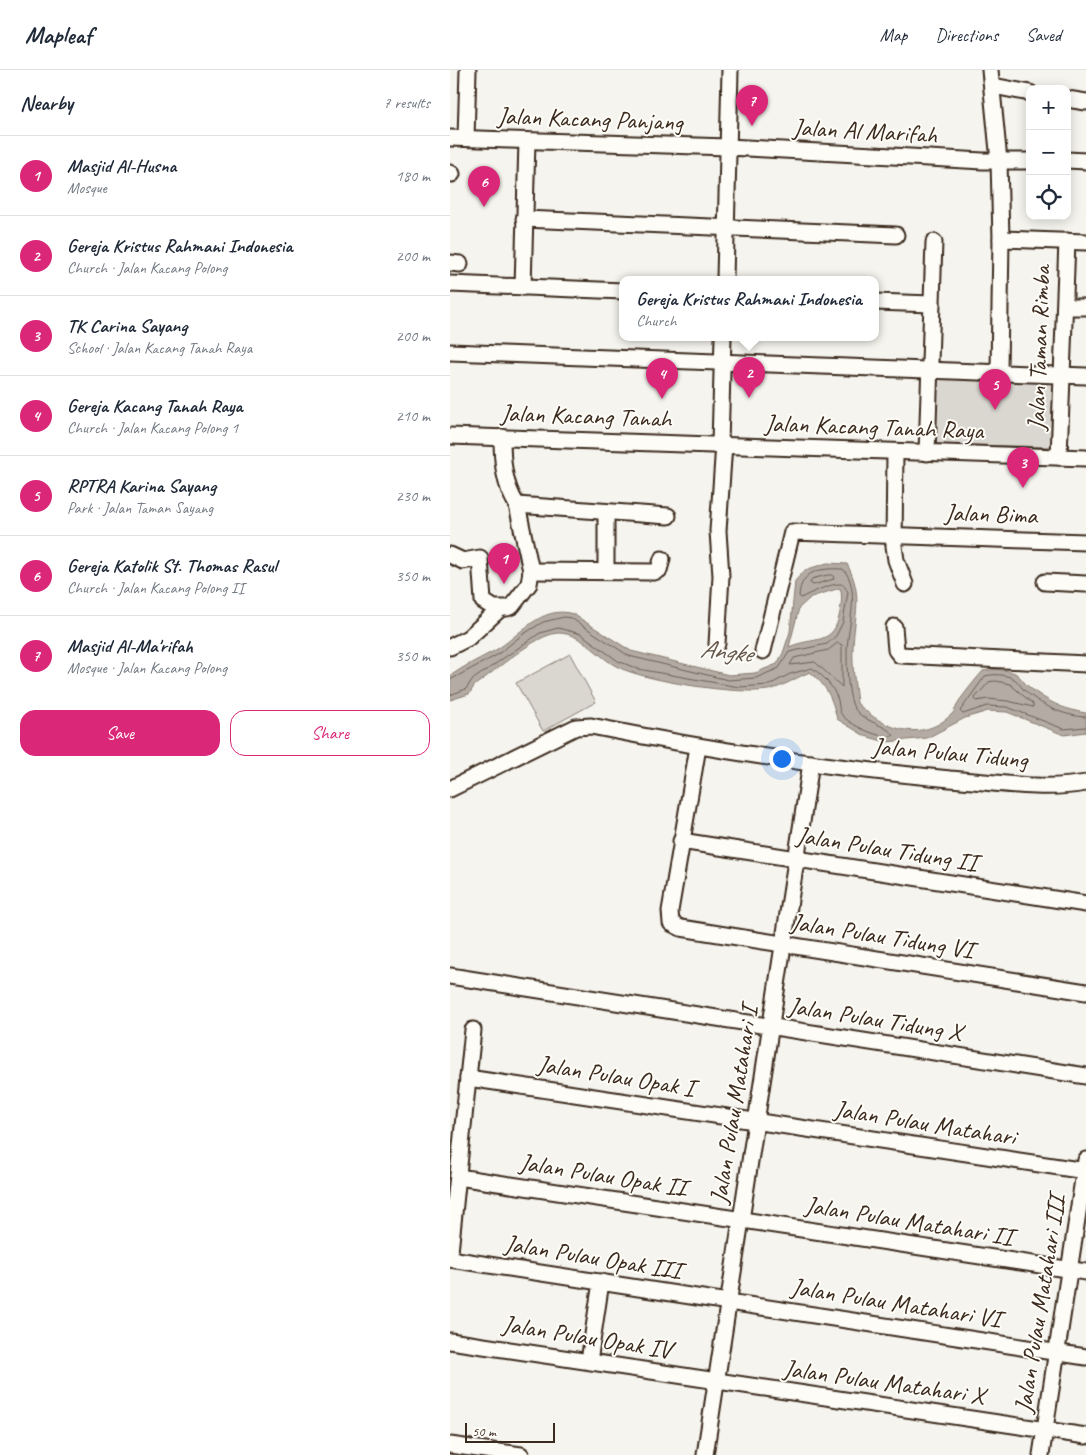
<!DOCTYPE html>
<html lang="en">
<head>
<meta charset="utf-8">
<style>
	:root { --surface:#fff; --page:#f6f6f7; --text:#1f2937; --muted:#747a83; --line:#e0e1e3; --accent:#db2777 }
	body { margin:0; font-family:Caveat,sans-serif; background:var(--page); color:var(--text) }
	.controls { position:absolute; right:15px; top:15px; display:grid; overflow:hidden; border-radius:10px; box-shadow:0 2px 12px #0003 }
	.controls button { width:45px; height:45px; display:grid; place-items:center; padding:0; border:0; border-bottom:1px solid var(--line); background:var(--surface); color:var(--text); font:25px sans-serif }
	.scale { position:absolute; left:15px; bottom:12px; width:90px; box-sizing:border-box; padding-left:5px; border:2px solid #3b2a1e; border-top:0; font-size:14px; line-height:18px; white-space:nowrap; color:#3b2a1e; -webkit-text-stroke:4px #fdfcf7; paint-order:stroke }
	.you { position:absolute; left:331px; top:688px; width:18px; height:18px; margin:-12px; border:4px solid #fff; border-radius:50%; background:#1a73e8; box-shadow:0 0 0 8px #1a73e833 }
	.badge { display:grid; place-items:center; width:32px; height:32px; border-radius:50%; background:var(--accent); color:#fff; font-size:16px; font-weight:700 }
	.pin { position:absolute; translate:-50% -41px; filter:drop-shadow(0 1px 2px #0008) }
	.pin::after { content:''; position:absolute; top:26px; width:18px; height:15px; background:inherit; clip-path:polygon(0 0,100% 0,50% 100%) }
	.popup { position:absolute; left:169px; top:206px; width:260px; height:65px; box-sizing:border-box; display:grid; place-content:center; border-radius:10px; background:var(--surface); filter:drop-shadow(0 1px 4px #0005); font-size:16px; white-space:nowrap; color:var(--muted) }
	.popup b { font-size:19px; color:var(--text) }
	.popup::after { content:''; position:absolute; left:50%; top:100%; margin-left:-10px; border:10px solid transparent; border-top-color:var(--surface) }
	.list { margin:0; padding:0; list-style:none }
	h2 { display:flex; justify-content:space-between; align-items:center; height:65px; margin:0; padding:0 20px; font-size:21px }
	h2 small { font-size:16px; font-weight:400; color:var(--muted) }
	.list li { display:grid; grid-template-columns:32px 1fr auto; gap:15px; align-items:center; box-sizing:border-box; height:80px; padding:0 20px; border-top:1px solid var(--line) }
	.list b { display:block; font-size:19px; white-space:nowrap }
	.list p { margin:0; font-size:16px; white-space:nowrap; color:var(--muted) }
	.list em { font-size:16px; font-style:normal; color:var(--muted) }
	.actions { display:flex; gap:10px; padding:15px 20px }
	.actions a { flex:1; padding:11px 0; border:1px solid var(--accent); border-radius:15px; text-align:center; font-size:18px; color:var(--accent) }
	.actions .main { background:var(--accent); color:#fff }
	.icon { flex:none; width:28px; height:28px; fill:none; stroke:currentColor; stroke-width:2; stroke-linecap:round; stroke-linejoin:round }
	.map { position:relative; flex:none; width:636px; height:1385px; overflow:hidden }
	header { display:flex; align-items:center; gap:30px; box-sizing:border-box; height:70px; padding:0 25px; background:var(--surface); border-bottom:1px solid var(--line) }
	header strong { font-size:24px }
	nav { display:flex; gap:28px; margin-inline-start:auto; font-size:18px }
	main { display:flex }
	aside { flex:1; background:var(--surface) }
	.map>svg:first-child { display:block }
	.green { fill:#dad6d0; stroke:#8a8077 }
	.water { fill:#b4aca4; stroke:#84786e; fill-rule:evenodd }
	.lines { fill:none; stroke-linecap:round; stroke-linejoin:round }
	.shore { stroke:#6b5e54; stroke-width:1 }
	.minor-casing { stroke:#3b2a1e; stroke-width:19 }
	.minor { stroke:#fdfcf7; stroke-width:15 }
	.labels { text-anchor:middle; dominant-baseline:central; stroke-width:4; stroke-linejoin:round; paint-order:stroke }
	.street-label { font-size:25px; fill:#3b2a1e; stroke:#fdfcf7 }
	.water-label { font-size:26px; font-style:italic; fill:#65584d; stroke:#fdfcf7 }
</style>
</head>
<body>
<header>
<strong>Mapleaf</strong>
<nav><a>Map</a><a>Directions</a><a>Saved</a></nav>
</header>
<main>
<aside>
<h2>Nearby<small>7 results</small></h2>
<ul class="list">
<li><span class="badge">1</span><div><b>Masjid Al-Husna</b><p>Mosque</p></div><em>180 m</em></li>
<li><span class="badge">2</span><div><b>Gereja Kristus Rahmani Indonesia</b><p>Church · Jalan Kacang Polong</p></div><em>200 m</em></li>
<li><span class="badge">3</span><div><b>TK Carina Sayang</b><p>School · Jalan Kacang Tanah Raya</p></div><em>200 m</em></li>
<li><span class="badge">4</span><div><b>Gereja Kacang Tanah Raya</b><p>Church · Jalan Kacang Polong 1</p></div><em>210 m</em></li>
<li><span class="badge">5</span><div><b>RPTRA Karina Sayang</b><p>Park · Jalan Taman Sayang</p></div><em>230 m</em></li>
<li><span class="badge">6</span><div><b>Gereja Katolik St. Thomas Rasul</b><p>Church · Jalan Kacang Polong II</p></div><em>350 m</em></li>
<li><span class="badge">7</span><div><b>Masjid Al-Ma'rifah</b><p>Mosque · Jalan Kacang Polong</p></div><em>350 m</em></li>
</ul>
<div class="actions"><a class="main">Save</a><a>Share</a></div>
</aside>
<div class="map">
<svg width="636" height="1385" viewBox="0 0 636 1385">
	<rect width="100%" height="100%" fill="#f5f4ee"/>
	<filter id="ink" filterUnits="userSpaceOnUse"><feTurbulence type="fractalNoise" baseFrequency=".02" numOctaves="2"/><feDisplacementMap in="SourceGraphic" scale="10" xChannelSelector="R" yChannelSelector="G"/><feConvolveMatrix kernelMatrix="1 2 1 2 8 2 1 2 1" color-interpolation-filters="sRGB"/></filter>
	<g filter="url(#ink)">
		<!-- green -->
		<g class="green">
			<polygon points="484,303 608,307 605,377 482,374"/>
			<polygon points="120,584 146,632 93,661 66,613"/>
		</g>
		<!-- water -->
		<path class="water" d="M377,493l20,1c17,32 7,51 6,84 -1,18 2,37 4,55 26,26 64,41 95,11 3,-3 5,-9 7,-13 8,-11 16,-21 24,-30 10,-2 22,-2 32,2 5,3 9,10 14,14 17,14 35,23 57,26v19l-22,3 -57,-23 -19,-1 -23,7 -38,20 -41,4 -21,-6 -28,-17c-5,-21 -10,-33 -27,-47 -13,5 -29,16 -42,18 -30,5 -125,-9 -152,-24 -19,-10 -34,-33 -58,-33 -22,1 -64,39 -83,52l-6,9 -19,6v-24c14,-10 29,-17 44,-25 25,-14 47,-47 79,-37l58,37 98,24 26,-2 22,-9 6,-11 7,-21 5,-51 10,-11zM390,518c3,8 1,16 0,24 -6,35 -26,24 -51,35l10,-39 12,-11z"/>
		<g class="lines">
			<!-- shore -->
			<g class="shore">
				<polygon points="378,505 383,505 384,509 363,515 360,513 362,509"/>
				<polygon points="388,573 392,575 392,617 365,592 340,595 344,588 378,580"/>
				<path d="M0,610l47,-25 25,-20 21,-13 21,-5 7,1 58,38 99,24 28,-2 23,-10 10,-16 38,-8 9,-8 7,-14 5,-30c-2,-3 -4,-8 -8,-8 -8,-1 -32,10 -39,14l-2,-2c2,-26 21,-28 44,-27 18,19 5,56 4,81 0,16 0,38 5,53 5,18 32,20 42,32 -9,7 -46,-11 -52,-20 -3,-3 -3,-10 -4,-15 -5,-14 -14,-24 -26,-32l-22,6 -21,11 -30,2 -101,-18 -20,-8 -37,-27 -23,-6 -18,5 -68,47 -6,9 -16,6"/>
				<polygon points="546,611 560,614 583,634 583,637 558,631 538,629 526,631 525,628 539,612"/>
				<path d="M636,647c-23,-1 -46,-12 -63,-28 -3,-4 -6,-9 -11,-11 -8,-4 -19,-4 -27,-2l-25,35 3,3 24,-8 20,1 57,22 22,-2"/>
			</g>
			<!-- minor casing -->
			<g class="minor-casing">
				<g id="minor">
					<polyline points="540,0 549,91 551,169 549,302"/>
					<polyline points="543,16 580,23"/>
					<polyline points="617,29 636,32"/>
					<polyline points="0,68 278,77 533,91 580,91"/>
					<polyline points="16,68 18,0"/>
					<polyline points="617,90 636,91"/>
					<polyline points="0,103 2,104"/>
					<polyline points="74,149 446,165"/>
					<polyline points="551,169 636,172"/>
					<polyline points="0,193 10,194"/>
					<polyline points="275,209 280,0"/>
					<polyline points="0,214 173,221"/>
					<polyline points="73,217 77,71"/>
					<polyline points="425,232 482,234"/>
					<polyline points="615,237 636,237"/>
					<polyline points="0,282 636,306"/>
					<polyline points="0,366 636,388"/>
					<polyline points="270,374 273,267"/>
					<polyline points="445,382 444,476 446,490 455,514"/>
					<polyline points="477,383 484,172"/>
					<polyline points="609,387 617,171"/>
					<polyline points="67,435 218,446"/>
					<polyline points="156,442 156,501"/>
					<path d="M0,485l13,6 17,-3 3,43 11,7h13l5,-2 17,-22 2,-13 -14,-66c-13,-20 -15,-44 -15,-68"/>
					<polyline points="81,501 204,502 209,500 212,489"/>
					<polyline points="595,512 636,514"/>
					<polyline points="444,557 446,580 450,585 636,594"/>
					<polyline points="267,574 271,506 268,461 274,374"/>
					<polyline points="0,577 18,568 50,539"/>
					<polyline points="313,581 342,462 636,472"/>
					<polyline points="248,677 220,841 221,853 231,858 636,922"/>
					<path d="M0,719l126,-62 15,-1c119,24 239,42 359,53 44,3 92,12 136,4"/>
					<polyline points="231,771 636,834"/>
					<polyline points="0,906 636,1006"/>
					<polyline points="18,1008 636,1101"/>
					<polyline points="8,1107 636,1202"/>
					<polyline points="0,1182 23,960"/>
					<polyline points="0,1189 636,1287"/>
					<polyline points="0,1271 636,1366"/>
					<polyline points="139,1291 151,1212"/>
					<polyline points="0,1375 71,1385"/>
					<polyline points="255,1385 361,693"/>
					<polyline points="591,1385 636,1090"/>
				</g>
			</g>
			<!-- minor -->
			<use href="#minor" class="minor"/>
		</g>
	</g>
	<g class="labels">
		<!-- street labels -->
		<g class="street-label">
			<text transform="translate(140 49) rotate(2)">Jalan Kacang Panjang</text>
			<text transform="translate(415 61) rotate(3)">Jalan Al Marifah</text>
			<text transform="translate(589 278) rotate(-88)">Jalan Taman Rimba</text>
			<text transform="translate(136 346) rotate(2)">Jalan Kacang Tanah</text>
			<text transform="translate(424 357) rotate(2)">Jalan Kacang Tanah Raya</text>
			<text transform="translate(541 444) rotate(2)">Jalan Bima</text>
			<text transform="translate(500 683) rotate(5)">Jalan Pulau Tidung</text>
			<text transform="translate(437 779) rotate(9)">Jalan Pulau Tidung II</text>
			<text transform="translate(432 866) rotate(9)">Jalan Pulau Tidung VI</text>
			<text transform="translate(425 949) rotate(9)">Jalan Pulau Tidung X</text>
			<text transform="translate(166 1006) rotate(9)">Jalan Pulau Opak I</text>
			<text transform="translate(284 1035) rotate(-81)">Jalan Pulau Matahari I</text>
			<text transform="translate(475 1053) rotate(9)">Jalan Pulau Matahari</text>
			<text transform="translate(153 1105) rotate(9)">Jalan Pulau Opak II</text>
			<text transform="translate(459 1151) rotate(9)">Jalan Pulau Matahari II</text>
			<text transform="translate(143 1187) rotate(9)">Jalan Pulau Opak III</text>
			<text transform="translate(446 1233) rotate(9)">Jalan Pulau Matahari VI</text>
			<text transform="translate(590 1234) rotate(-81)">Jalan Pulau Matahari III</text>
			<text transform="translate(137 1267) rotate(9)">Jalan Pulau Opak IV</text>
			<text transform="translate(434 1312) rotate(8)">Jalan Pulau Matahari X</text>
		</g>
		<!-- water labels -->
		<g class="water-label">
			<text transform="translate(276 581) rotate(6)">Angke</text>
		</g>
	</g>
</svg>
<div class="controls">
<button>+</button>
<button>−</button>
<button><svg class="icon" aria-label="locate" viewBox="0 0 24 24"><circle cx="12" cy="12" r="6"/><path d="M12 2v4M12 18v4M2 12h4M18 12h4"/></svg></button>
</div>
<div class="scale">50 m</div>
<div class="you"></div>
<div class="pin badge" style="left:54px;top:514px">1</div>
<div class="pin badge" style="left:299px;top:328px">2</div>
<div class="popup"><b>Gereja Kristus Rahmani Indonesia</b>Church</div>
<div class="pin badge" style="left:573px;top:418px">3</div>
<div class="pin badge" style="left:212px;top:329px">4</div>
<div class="pin badge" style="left:545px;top:340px">5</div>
<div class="pin badge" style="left:34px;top:137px">6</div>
<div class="pin badge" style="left:302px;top:56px">7</div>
</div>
</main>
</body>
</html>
